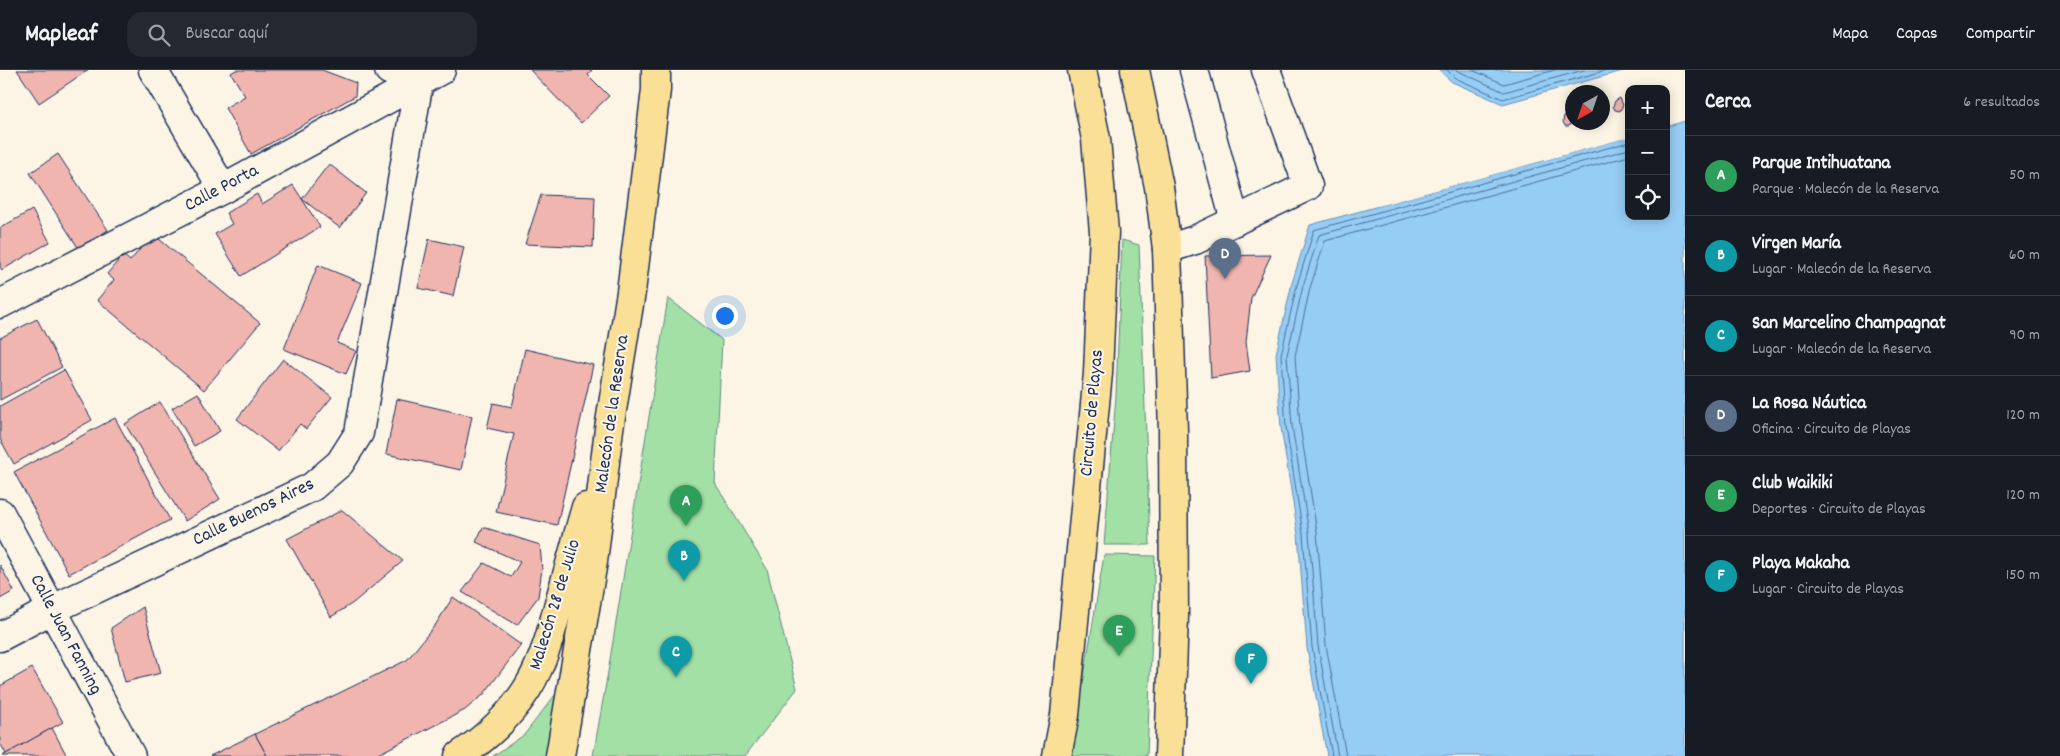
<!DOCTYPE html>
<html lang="es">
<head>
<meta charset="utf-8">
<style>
	:root { --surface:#171b24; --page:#242831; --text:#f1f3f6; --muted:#9ea1a6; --line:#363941; --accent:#919bb2 }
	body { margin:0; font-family:Dekko,sans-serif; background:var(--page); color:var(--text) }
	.controls { position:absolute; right:15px; top:15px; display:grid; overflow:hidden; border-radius:10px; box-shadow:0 2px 12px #0003 }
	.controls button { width:45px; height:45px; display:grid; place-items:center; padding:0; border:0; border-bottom:1px solid var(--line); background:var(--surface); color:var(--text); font:25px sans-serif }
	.compass { position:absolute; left:1565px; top:15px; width:45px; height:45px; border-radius:50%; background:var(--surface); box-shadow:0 2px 12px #0003; rotate:220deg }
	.you { position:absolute; left:724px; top:245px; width:18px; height:18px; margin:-12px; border:4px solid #fff; border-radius:50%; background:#1a73e8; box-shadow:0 0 0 8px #1a73e833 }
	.badge { display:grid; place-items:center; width:32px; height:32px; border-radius:50%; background:var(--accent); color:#fff; font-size:16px; font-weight:700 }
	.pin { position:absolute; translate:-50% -41px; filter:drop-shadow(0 1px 2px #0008) }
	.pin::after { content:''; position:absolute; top:26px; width:18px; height:15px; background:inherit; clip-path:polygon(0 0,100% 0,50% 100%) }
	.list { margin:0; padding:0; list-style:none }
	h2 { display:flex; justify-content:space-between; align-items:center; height:65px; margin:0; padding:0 20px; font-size:21px }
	h2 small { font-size:16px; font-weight:400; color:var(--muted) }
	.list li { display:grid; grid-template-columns:32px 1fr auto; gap:15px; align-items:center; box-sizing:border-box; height:80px; padding:0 20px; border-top:1px solid var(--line) }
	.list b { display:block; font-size:19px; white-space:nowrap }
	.list p { margin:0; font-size:16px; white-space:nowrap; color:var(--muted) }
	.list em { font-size:16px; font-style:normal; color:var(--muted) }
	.icon { flex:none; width:28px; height:28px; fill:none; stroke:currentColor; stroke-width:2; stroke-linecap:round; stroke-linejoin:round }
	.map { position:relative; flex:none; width:1685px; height:686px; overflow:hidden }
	header { display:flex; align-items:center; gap:30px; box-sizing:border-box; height:70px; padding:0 25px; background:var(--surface); border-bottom:1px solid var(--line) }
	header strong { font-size:24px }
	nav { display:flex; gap:28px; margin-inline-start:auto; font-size:18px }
	.search { width:350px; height:45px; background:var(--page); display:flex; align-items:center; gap:12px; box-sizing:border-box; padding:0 18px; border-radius:15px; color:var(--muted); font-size:19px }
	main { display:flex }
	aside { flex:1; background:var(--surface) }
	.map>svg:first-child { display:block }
	.green { fill:#a3e0a6; stroke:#5f8882 }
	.water { fill:#96cdf4; stroke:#658eb8 }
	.pier { fill:#fcf5e5 }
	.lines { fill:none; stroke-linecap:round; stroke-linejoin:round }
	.shore { stroke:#4c6e9a; stroke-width:1 }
	.building { fill:#f1b5b0; stroke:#1b2f5e }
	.minor-casing { stroke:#1b2f5e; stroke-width:31 }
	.major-casing { stroke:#1b2f5e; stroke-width:31 }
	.highway-casing { stroke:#1b2f5e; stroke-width:31 }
	.minor { stroke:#fcf5e5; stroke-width:28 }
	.major { stroke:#fadf96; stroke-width:28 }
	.highway { stroke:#fadf96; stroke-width:28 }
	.labels { text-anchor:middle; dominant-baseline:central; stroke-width:4; stroke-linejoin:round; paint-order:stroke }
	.street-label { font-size:19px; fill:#1b2f5e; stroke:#fcf5e5 }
</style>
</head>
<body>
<header>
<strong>Mapleaf</strong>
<div class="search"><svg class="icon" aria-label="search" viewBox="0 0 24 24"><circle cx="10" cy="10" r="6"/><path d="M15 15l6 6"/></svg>Buscar aquí</div>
<nav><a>Mapa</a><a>Capas</a><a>Compartir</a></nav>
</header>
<main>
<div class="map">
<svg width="1685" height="686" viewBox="0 0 1685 686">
	<rect width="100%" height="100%" fill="#fcf5e5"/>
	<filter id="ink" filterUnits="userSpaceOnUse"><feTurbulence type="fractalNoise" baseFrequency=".02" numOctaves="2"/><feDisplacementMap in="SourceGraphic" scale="10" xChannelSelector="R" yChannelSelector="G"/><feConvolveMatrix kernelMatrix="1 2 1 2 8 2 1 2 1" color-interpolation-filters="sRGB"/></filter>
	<g filter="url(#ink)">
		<!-- green -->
		<g class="green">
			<polygon points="1122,170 1139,175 1150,475 1104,475 1116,326"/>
			<polygon points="668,228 722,270 715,413 767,499 797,619 745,686 593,686 608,602"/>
			<polygon points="1104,485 1155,486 1147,686 1071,686"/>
			<polygon points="562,616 551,686 493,686 524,665"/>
		</g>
		<!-- water -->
		<g class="water">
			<polygon points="1439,0 1626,0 1503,34 1452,12"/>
			<polygon points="1685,51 1685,686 1327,686 1307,578 1298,464 1281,358 1276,284 1292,213 1310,155 1629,67 1629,146 1666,146 1666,57"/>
		</g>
		<!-- pier -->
		<polygon class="pier" points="1629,64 1629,67 1378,136 1377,133"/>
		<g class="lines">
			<!-- shore -->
			<g class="shore">
				<polyline points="1447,0 1455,8 1503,29 1607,0"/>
				<polyline points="1456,0 1504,22 1584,0"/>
				<polyline points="1472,0 1504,14 1555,0"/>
				<polyline points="1332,686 1312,577 1303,464 1286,357 1281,285 1297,215 1314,160 1629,72"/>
				<polyline points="1338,686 1318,576 1309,463 1292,356 1287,285 1303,216 1319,165 1629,79"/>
				<polyline points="1346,686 1326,575 1317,462 1300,356 1295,286 1310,218 1325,171 1629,86"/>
			</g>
		</g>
		<!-- building -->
		<g class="building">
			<polygon points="17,0 88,0 39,33"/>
			<polygon points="236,0 322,0 356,13 355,26 251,84 225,38 245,26 231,3"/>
			<polygon points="530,0 592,0 588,5 609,26 581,53"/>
			<polygon points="1620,28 1623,35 1620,41 1615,40 1613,36 1615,31"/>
			<polygon points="1570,44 1572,50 1569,56 1565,56 1563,52 1564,46"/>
			<polygon points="58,84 108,160 79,179 30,103"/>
			<polygon points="329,94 366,123 340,158 302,129"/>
			<polygon points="293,115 320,157 241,206 215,164 232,154 226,143 257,124 262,134"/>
			<polygon points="541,125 595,127 593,177 525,174"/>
			<polygon points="32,140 50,172 2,200 0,197 0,158"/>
			<polygon points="153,164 260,253 204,320 97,230 114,210 107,204 123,185 130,191"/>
			<polygon points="429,169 464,177 453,226 418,218"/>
			<polygon points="1271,185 1251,228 1246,272 1250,301 1211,308 1205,186"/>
			<polygon points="318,195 362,213 337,273 356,281 346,304 284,279"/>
			<polygon points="37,249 62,297 0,330 0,268"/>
			<polygon points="525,279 593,295 557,455 496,442 514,364 487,358 493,333 512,337"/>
			<polygon points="283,289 332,327 306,359 300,354 278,381 237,349"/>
			<polygon points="64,300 92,350 14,394 0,369 0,336"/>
			<polygon points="198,323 220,361 194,376 172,338"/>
			<polygon points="397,329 472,346 461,400 386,384"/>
			<polygon points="160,332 220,429 185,451 125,354"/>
			<polygon points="115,348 170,450 69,504 14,402"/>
			<polygon points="342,440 403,491 353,533 331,547 287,469"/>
			<polygon points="483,457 540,475 542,499 538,527 517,555 462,522 484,493 511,507 520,492 476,472"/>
			<polygon points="0,495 14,521 0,529"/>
			<polygon points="453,527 521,575 484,624 465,640 374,686 267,686 255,664 407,590 436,554"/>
			<polygon points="143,537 161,603 125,612 111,558"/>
			<polygon points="32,598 63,652 6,684 0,673 0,616"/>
			<polygon points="52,658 67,686 2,686 6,684"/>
			<polygon points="255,664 267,686 210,686"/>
		</g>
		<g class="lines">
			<!-- minor casing -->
			<g class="minor-casing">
				<g id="minor">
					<polyline points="153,0 223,119"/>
					<polyline points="1194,0 1235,151"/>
					<polyline points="1167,179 1195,170 1308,116 1266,0"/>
					<polyline points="0,234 223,119 441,0"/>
					<polyline points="0,443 131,686"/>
					<polyline points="0,567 51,540 312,417 340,393 359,363 419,11 389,0"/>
				</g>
			</g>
			<!-- major casing -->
			<g class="major-casing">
				<g id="major">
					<path d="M459,686c27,-18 51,-40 68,-67 17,-27 25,-59 33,-90 9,-30 17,-61 26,-92"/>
					<polyline points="560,686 593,492 609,359 631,222 656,20 656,0"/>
				</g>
			</g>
			<!-- highway casing -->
			<g class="highway-casing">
				<g id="highway">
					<polyline points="1135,0 1159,117 1167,179 1173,361 1174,546 1169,686"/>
					<polyline points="1057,686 1065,645 1098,303 1104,162 1096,69 1082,0"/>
				</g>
			</g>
			<!-- minor -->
			<use href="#minor" class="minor"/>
			<!-- major -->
			<use href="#major" class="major"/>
			<!-- highway -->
			<use href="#highway" class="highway"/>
		</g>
	</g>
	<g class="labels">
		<!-- street labels -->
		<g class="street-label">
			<text transform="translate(222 119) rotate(-28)">Calle Porta</text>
			<text transform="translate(1093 343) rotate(-85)">Circuito de Playas</text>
			<text transform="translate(613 344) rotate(-82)">Malecón de la Reserva</text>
			<text transform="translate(254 443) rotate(-26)">Calle Buenos Aires</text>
			<text transform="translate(556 535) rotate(-73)">Malecón 28 de Julio</text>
			<text transform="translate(65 565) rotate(62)">Calle Juan Fanning</text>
		</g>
	</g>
</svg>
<div class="controls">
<button>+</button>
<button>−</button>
<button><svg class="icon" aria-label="locate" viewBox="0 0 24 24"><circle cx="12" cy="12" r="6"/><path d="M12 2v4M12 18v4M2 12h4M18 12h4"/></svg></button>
</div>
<svg class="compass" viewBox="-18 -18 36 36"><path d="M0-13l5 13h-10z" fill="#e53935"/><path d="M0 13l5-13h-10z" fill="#9ea1a6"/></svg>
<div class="you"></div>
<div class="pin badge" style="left:686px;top:456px;background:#2e9e5b">A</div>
<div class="pin badge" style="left:684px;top:511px;background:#0f9aa8">B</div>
<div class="pin badge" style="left:676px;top:607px;background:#0f9aa8">C</div>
<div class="pin badge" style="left:1225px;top:209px;background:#5c6f8a">D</div>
<div class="pin badge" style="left:1119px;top:586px;background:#2e9e5b">E</div>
<div class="pin badge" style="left:1251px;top:614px;background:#0f9aa8">F</div>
</div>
<aside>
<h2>Cerca<small>6 resultados</small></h2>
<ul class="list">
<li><span class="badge" style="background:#2e9e5b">A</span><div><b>Parque Intihuatana</b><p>Parque · Malecón de la Reserva</p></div><em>50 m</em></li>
<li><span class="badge" style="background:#0f9aa8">B</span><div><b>Virgen María</b><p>Lugar · Malecón de la Reserva</p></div><em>60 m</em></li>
<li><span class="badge" style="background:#0f9aa8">C</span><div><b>San Marcelino Champagnat</b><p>Lugar · Malecón de la Reserva</p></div><em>90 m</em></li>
<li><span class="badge" style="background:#5c6f8a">D</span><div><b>La Rosa Náutica</b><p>Oficina · Circuito de Playas</p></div><em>120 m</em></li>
<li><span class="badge" style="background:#2e9e5b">E</span><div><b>Club Waikiki</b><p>Deportes · Circuito de Playas</p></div><em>120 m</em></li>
<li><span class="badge" style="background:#0f9aa8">F</span><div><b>Playa Makaha</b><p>Lugar · Circuito de Playas</p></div><em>150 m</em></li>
</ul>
</aside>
</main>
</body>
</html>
